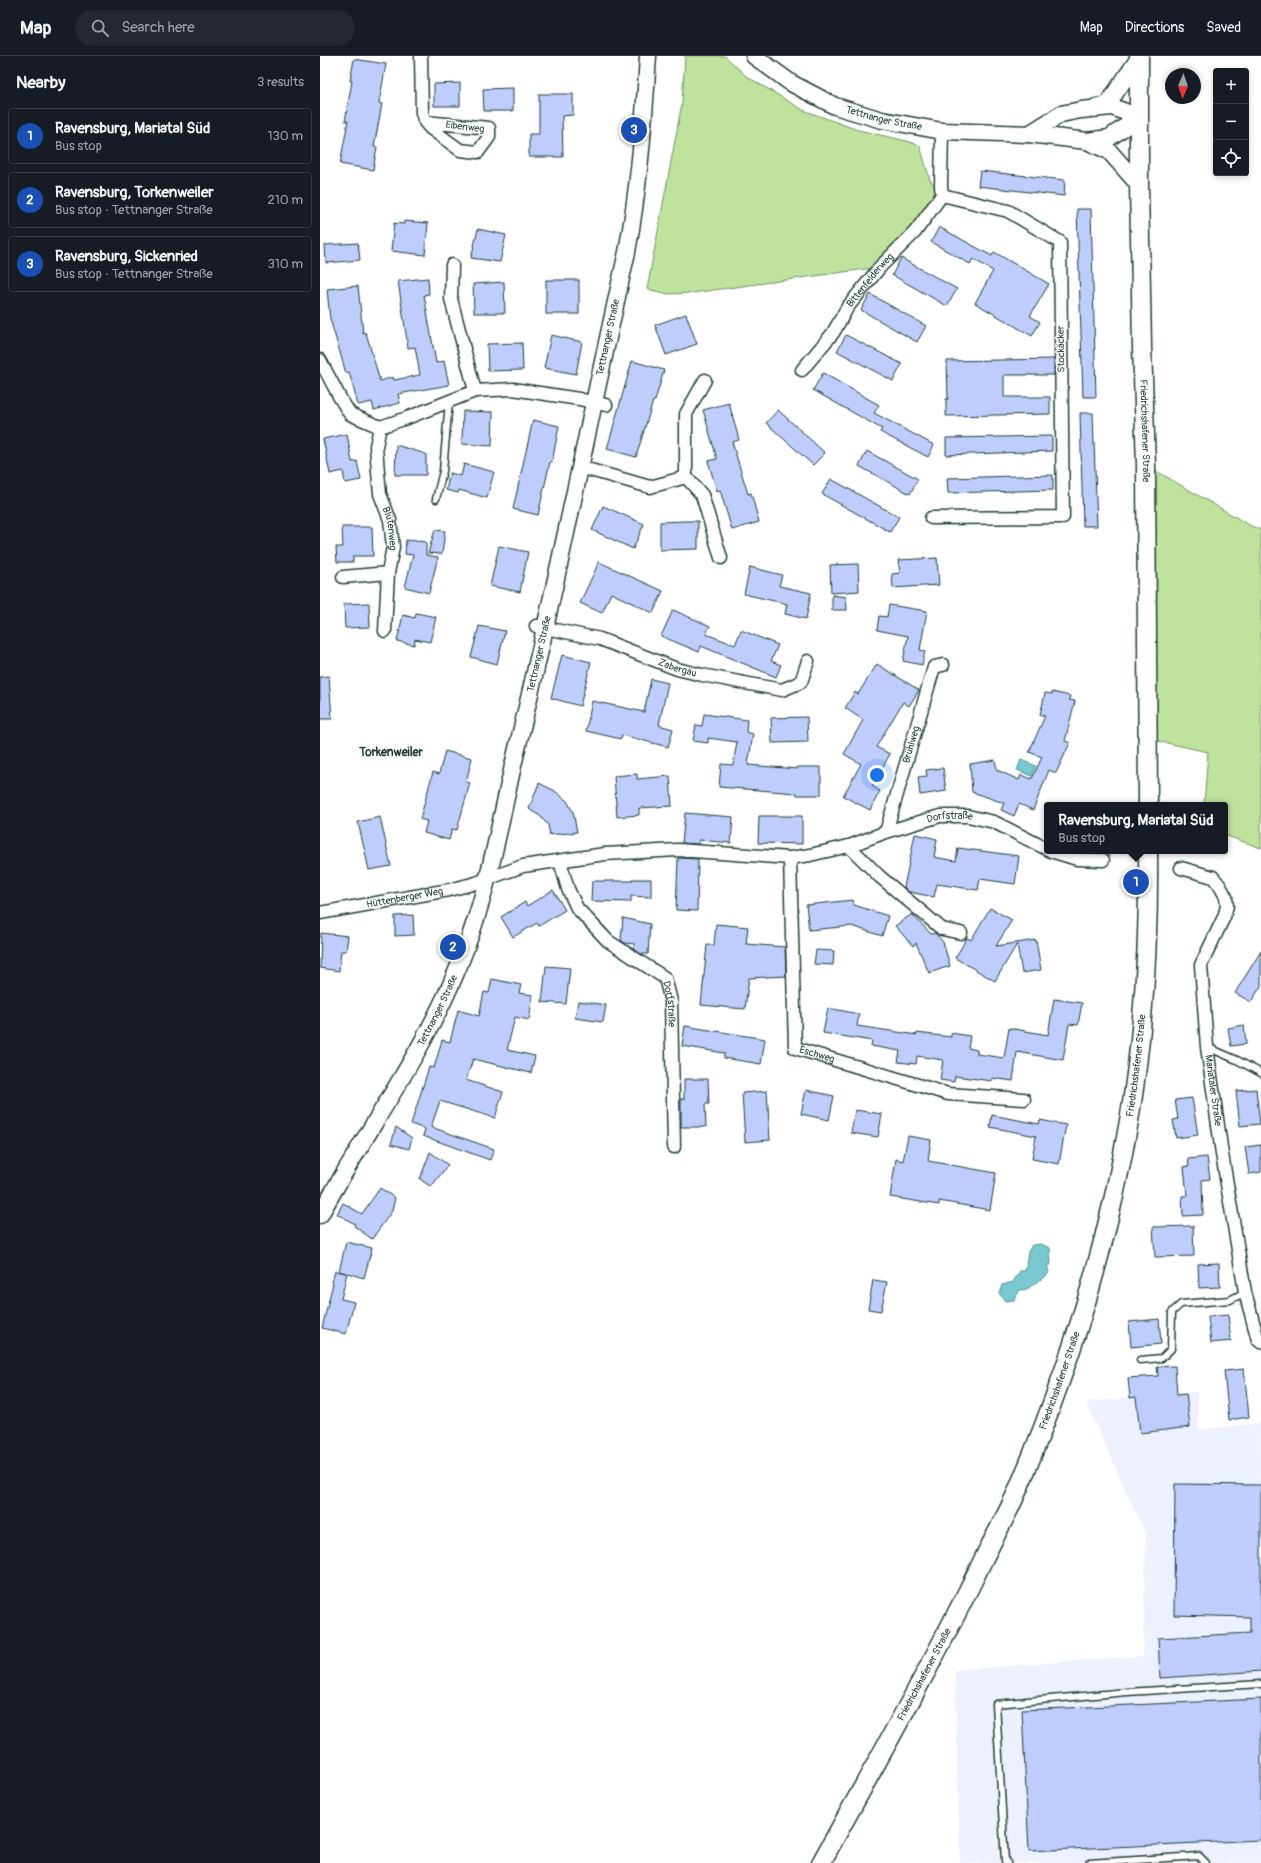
<!DOCTYPE html>
<html lang="en">
<head>
<meta charset="utf-8">
<style>
	:root { --surface:#171b24; --page:#242831; --text:#f1f3f6; --muted:#9ea1a6; --line:#363941; --accent:#c8321e }
	body { margin:0; font-family:Pangolin,sans-serif; background:var(--page); color:var(--text) }
	.controls { position:absolute; right:12px; top:12px; display:grid; overflow:hidden; border-radius:4px; box-shadow:0 2px 6px #0003 }
	.controls button { width:36px; height:36px; display:grid; place-items:center; padding:0; border:0; border-bottom:1px solid var(--line); background:var(--surface); color:var(--text); font:20px sans-serif }
	.compass { position:absolute; left:845px; top:12px; width:36px; height:36px; border-radius:50%; background:var(--surface); box-shadow:0 2px 6px #0003; rotate:182deg }
	.you { position:absolute; left:557px; top:719px; width:14px; height:14px; margin:-10px; border:3px solid #fff; border-radius:50%; background:#1a73e8; box-shadow:0 0 0 6px #1a73e833 }
	.badge { display:grid; place-items:center; width:26px; height:26px; border-radius:50%; background:var(--accent); color:#fff; font-size:13px; font-weight:700 }
	.pin { position:absolute; translate:-50% -50%; border:2px solid #fff; box-shadow:0 1px 4px #0006 }
	.popup { position:absolute; left:724px; top:746px; width:184px; height:52px; box-sizing:border-box; display:grid; place-content:center; border-radius:4px; background:var(--surface); filter:drop-shadow(0 1px 3px #0005); font-size:13px; white-space:nowrap; color:var(--muted) }
	.popup b { font-size:15px; color:var(--text) }
	.popup::after { content:''; position:absolute; left:50%; top:100%; margin-left:-8px; border:8px solid transparent; border-top-color:var(--surface) }
	.list { margin:0; padding:0; list-style:none }
	h2 { display:flex; justify-content:space-between; align-items:center; height:52px; margin:0; padding:0 16px; font-size:17px }
	h2 small { font-size:13px; font-weight:400; color:var(--muted) }
	.list li { display:grid; grid-template-columns:26px 1fr auto; gap:12px; align-items:center; box-sizing:border-box; height:56px; margin:0 8px 8px; padding:0 8px; border:1px solid var(--line); border-radius:4px }
	.list b { display:block; font-size:15px; white-space:nowrap }
	.list p { margin:0; font-size:13px; white-space:nowrap; color:var(--muted) }
	.list em { font-size:13px; font-style:normal; color:var(--muted) }
	.icon { flex:none; width:22px; height:22px; fill:none; stroke:currentColor; stroke-width:2; stroke-linecap:round; stroke-linejoin:round }
	.map { position:relative; flex:none; width:941px; height:1807px; overflow:hidden }
	header { display:flex; align-items:center; gap:24px; box-sizing:border-box; height:56px; padding:0 20px; background:var(--surface); border-bottom:1px solid var(--line) }
	header strong { font-size:19px }
	nav { display:flex; gap:22px; margin-inline-start:auto; font-size:14px }
	.search { width:280px; height:36px; background:var(--page); display:flex; align-items:center; gap:10px; box-sizing:border-box; padding:0 14px; border-radius:22px; color:var(--muted); font-size:15px }
	main { display:flex }
	aside { flex:1; background:var(--surface) }
	.map>svg:first-child { display:block }
	.built { fill:#ecf0ff }
	.green { fill:#bfe29c; stroke:#6f9068 }
	.water { fill:#78c9d0; stroke:#549192 }
	.building { fill:#becdfe; stroke:#1f3d34 }
	.lines { fill:none; stroke-linecap:round; stroke-linejoin:round }
	.service-casing { stroke:#1f3d34; stroke-width:9 }
	.minor-casing { stroke:#1f3d34; stroke-width:15 }
	.tertiary-casing { stroke:#1f3d34; stroke-width:19 }
	.secondary-casing { stroke:#1f3d34; stroke-width:21 }
	.service { stroke:#fff; stroke-width:6 }
	.minor { stroke:#fff; stroke-width:12 }
	.tertiary { stroke:#fff; stroke-width:16 }
	.secondary { stroke:#fff; stroke-width:18 }
	.labels { text-anchor:middle; dominant-baseline:central; stroke-width:3; stroke-linejoin:round; paint-order:stroke }
	.street-label { font-size:10px; fill:#1f3d34; stroke:#fff }
	.quarter-label { font-size:12px; font-weight:bold; fill:#1f3d34; stroke:#fff }
</style>
</head>
<body>
<header>
<strong>Map</strong>
<div class="search"><svg class="icon" aria-label="search" viewBox="0 0 24 24"><circle cx="10" cy="10" r="6"/><path d="M15 15l6 6"/></svg>Search here</div>
<nav><a>Map</a><a>Directions</a><a>Saved</a></nav>
</header>
<main>
<aside>
<h2>Nearby<small>3 results</small></h2>
<ul class="list">
<li><span class="badge" style="background:#1a4fb4">1</span><div><b>Ravensburg, Mariatal Süd</b><p>Bus stop</p></div><em>130 m</em></li>
<li><span class="badge" style="background:#1a4fb4">2</span><div><b>Ravensburg, Torkenweiler</b><p>Bus stop · Tettnanger Straße</p></div><em>210 m</em></li>
<li><span class="badge" style="background:#1a4fb4">3</span><div><b>Ravensburg, Sickenried</b><p>Bus stop · Tettnanger Straße</p></div><em>310 m</em></li>
</ul>
</aside>
<div class="map">
<svg width="941" height="1807" viewBox="0 0 941 1807">
	<rect width="100%" height="100%" fill="#fff"/>
	<filter id="ink" filterUnits="userSpaceOnUse"><feTurbulence type="fractalNoise" baseFrequency=".025" numOctaves="2"/><feDisplacementMap in="SourceGraphic" scale="8" xChannelSelector="R" yChannelSelector="G"/><feConvolveMatrix kernelMatrix="1 2 1 2 8 2 1 2 1" color-interpolation-filters="sRGB"/></filter>
	<g filter="url(#ink)">
		<!-- built -->
		<polygon class="built" points="877,1336 879,1374 941,1367 941,1807 640,1807 635,1614 823,1600 826,1479 766,1346"/>
		<!-- green -->
		<g class="green">
			<polygon points="365,0 405,0 426,20 483,54 538,74 587,85 600,90 610,124 622,139 560,211 372,237 348,238 327,233 362,47"/>
			<polygon points="826,409 931,470 941,474 941,792 907,780 905,777 905,749 884,749 888,696 828,683"/>
		</g>
		<!-- water -->
		<g class="water">
			<polygon points="701,704 716,710 712,720 697,714"/>
			<polygon points="721,1188 730,1192 731,1207 730,1209 727,1209 729,1216 727,1219 707,1233 700,1234 694,1244 685,1245 679,1237 682,1229 693,1226 700,1215 705,1215 708,1196 712,1189"/>
		</g>
		<!-- building -->
		<g class="building">
			<polygon points="34,3 66,8 59,47 62,48 54,91 57,91 53,114 20,108 28,65 25,65 32,25 30,25"/>
			<polygon points="140,27 140,50 114,50 114,28"/>
			<polygon points="193,32 193,55 164,55 163,33"/>
			<polygon points="219,38 253,38 253,59 242,60 243,101 209,101 209,78 219,78"/>
			<polygon points="660,115 745,124 744,140 658,130"/>
			<polygon points="757,153 771,153 776,341 763,341"/>
			<polygon points="84,165 108,167 105,199 71,195 74,167 84,168"/>
			<polygon points="619,171 672,200 674,196 729,228 710,260 720,266 712,280 655,247 673,215 653,203 650,208 611,186"/>
			<polygon points="158,173 186,179 180,206 151,202"/>
			<polygon points="38,187 40,204 6,207 5,189"/>
			<polygon points="581,202 637,233 627,250 572,219"/>
			<polygon points="108,222 109,238 104,239 116,307 124,305 129,329 78,338 80,347 54,354 52,346 38,349 29,316 26,317 10,263 7,233 38,230 43,277 46,277 60,325 73,321 74,324 100,319 95,291 88,292 78,225"/>
			<rect x="226" y="224" width="33" height="34"/>
			<polygon points="184,226 185,257 154,257 153,228"/>
			<polygon points="550,238 606,270 597,286 541,254"/>
			<polygon points="366,258 377,288 346,299 335,269"/>
			<polygon points="231,279 262,286 256,318 224,312"/>
			<polygon points="526,279 582,308 573,325 517,295"/>
			<polygon points="202,287 203,314 168,315 167,288"/>
			<polygon points="734,303 734,319 684,319 684,341 730,341 730,358 626,360 626,343 628,343 627,305"/>
			<polygon points="312,305 344,314 335,345 333,345 316,401 287,393"/>
			<polygon points="503,317 559,349 554,357 614,389 608,401 560,376 562,373 493,334"/>
			<polygon points="409,347 419,384 412,386 428,438 431,437 439,466 412,474 400,434 397,435 388,405 397,403 383,354"/>
			<polygon points="458,354 505,397 493,409 446,367"/>
			<polygon points="143,355 173,356 172,390 142,388"/>
			<polygon points="760,357 773,357 777,470 763,470"/>
			<polygon points="213,364 239,370 232,406 230,406 218,459 193,453"/>
			<polygon points="27,378 32,406 37,405 41,424 25,427 23,415 10,418 3,383"/>
			<polygon points="732,380 732,395 626,399 626,382"/>
			<polygon points="76,389 106,398 106,419 75,419"/>
			<polygon points="547,395 598,423 590,438 539,410"/>
			<polygon points="144,408 174,416 167,442 139,434 138,437 126,434 130,417 141,420"/>
			<polygon points="733,419 733,434 628,437 627,422"/>
			<polygon points="511,423 579,461 570,476 502,438"/>
			<polygon points="283,450 324,468 313,493 272,474"/>
			<polygon points="365,465 378,465 378,493 340,494 340,466"/>
			<polygon points="22,471 52,471 53,500 33,500 33,506 17,506 16,491 23,491"/>
			<polygon points="115,474 125,475 122,498 108,497"/>
			<polygon points="86,484 106,486 106,499 118,501 109,537 85,531 93,499 85,498"/>
			<polygon points="179,490 208,496 200,536 170,530"/>
			<polygon points="617,502 619,529 573,532 572,518 580,517 578,504"/>
			<polygon points="279,506 343,535 333,557 291,537 282,557 260,547"/>
			<polygon points="538,508 539,535 511,537 510,509"/>
			<polygon points="430,511 462,519 459,530 491,537 486,563 465,558 467,548 424,538"/>
			<polygon points="512,539 526,541 527,554 512,554"/>
			<polygon points="49,547 50,571 25,572 24,548"/>
			<polygon points="569,549 607,555 600,594 605,595 602,609 583,605 588,580 557,574 559,560 567,561"/>
			<polygon points="353,554 390,570 386,578 415,589 421,574 458,589 451,605 461,609 456,621 381,590 379,596 341,580"/>
			<polygon points="96,557 116,561 110,586 95,583 94,589 77,585 83,559 95,562"/>
			<polygon points="159,570 185,575 177,608 151,601"/>
			<polygon points="242,599 271,606 260,650 231,642"/>
			<polygon points="557,608 599,634 589,650 583,646 556,691 570,698 552,730 560,735 550,754 523,740 541,708 524,698 543,664 525,652 535,636 538,638"/>
			<polygon points="9,620 12,663 0,663 0,621"/>
			<polygon points="331,623 348,627 339,669 353,673 348,691 302,679 301,683 266,675 272,645 324,656"/>
			<polygon points="732,636 750,640 749,644 755,645 745,685 750,687 736,717 729,714 713,754 699,748 694,760 681,754 684,747 652,736 650,708 675,704 677,714 699,724 701,719 712,723 722,701 709,696 725,660 720,659 725,637 732,638"/>
			<polygon points="384,658 427,664 426,676 433,678 428,709 477,713 477,711 501,711 501,739 477,739 477,737 399,731 401,708 413,709 417,686 388,682 388,687 373,685 376,669 382,670"/>
			<polygon points="487,661 488,686 452,687 451,662"/>
			<polygon points="125,695 152,702 146,726 150,727 137,774 132,773 129,784 104,777 107,765 100,763 113,716 119,718"/>
			<polygon points="623,712 626,735 600,739 598,721 607,720 606,714"/>
			<polygon points="317,718 317,723 350,720 352,750 319,752 319,759 297,761 294,720"/>
			<polygon points="219,727 235,735 247,745 253,756 257,776 230,779 228,769 220,760 209,753"/>
			<polygon points="365,757 413,761 411,787 379,784 379,788 362,787"/>
			<polygon points="439,760 482,760 482,788 438,787"/>
			<polygon points="60,761 71,810 49,814 38,766"/>
			<polygon points="595,778 617,783 614,801 636,805 638,792 699,800 695,828 660,823 658,834 617,828 614,841 589,836 584,831"/>
			<polygon points="358,802 378,803 377,855 356,854"/>
			<polygon points="312,823 331,823 331,841 311,840 311,846 271,845 272,825 312,825"/>
			<polygon points="233,834 245,854 219,870 217,867 193,881 181,861 205,846 207,850"/>
			<polygon points="533,844 534,849 568,860 562,880 532,870 489,874 486,849"/>
			<polygon points="670,852 692,864 676,890 716,884 721,914 702,917 697,888 675,925 635,902 647,882 651,884"/>
			<polygon points="592,858 611,878 615,877 623,886 630,910 609,917 596,887 593,890 575,870"/>
			<polygon points="93,859 94,879 75,880 75,860"/>
			<polygon points="303,862 330,868 328,898 321,898 314,893 315,888 305,887 301,884"/>
			<polygon points="396,868 428,871 426,888 465,891 466,920 429,922 425,953 381,949 387,889 394,889"/>
			<polygon points="1,877 28,880 26,895 21,895 19,915 0,912"/>
			<polygon points="496,894 514,895 513,909 494,908"/>
			<polygon points="941,895 941,930 931,946 915,937"/>
			<polygon points="226,910 250,912 246,948 222,946"/>
			<polygon points="172,923 201,929 199,937 213,939 209,964 195,961 187,994 215,1000 211,1017 153,1003 146,1024 183,1036 175,1062 120,1045 111,1071 174,1093 170,1104 103,1080 105,1073 91,1068 109,1011 114,1012 122,984 130,986 138,954 159,960 164,936 169,937"/>
			<polygon points="734,943 762,947 758,969 749,968 743,1004 697,996 693,1025 672,1022 672,1025 635,1020 634,1026 620,1024 623,1004 597,1000 596,1008 578,1006 580,995 551,990 552,985 503,977 508,952 539,958 537,970 597,979 597,977 631,981 631,977 650,980 648,992 657,994 657,998 684,1002 689,972 728,979"/>
			<polygon points="258,945 286,949 283,966 255,962"/>
			<polygon points="924,969 926,988 911,990 908,972"/>
			<polygon points="365,970 445,983 441,1008 404,1002 404,997 362,990"/>
			<polygon points="364,1023 388,1023 389,1048 385,1048 386,1071 361,1071 361,1043 364,1043"/>
			<polygon points="936,1033 940,1068 920,1070 916,1035"/>
			<polygon points="486,1034 514,1040 509,1064 481,1058"/>
			<polygon points="447,1035 450,1084 425,1086 422,1037"/>
			<polygon points="872,1042 878,1079 856,1082 853,1064 858,1063 855,1044"/>
			<polygon points="535,1054 562,1058 558,1081 531,1077"/>
			<polygon points="672,1059 719,1068 720,1064 746,1069 739,1108 712,1103 716,1080 670,1071"/>
			<polygon points="76,1071 92,1082 89,1093 71,1088"/>
			<polygon points="588,1080 611,1084 608,1105 676,1117 670,1154 619,1145 619,1149 570,1141 576,1103 583,1105"/>
			<polygon points="941,1089 941,1116 929,1118 925,1091"/>
			<polygon points="110,1096 128,1109 111,1131 100,1123"/>
			<polygon points="887,1101 890,1123 882,1124 883,1159 863,1160 862,1140 867,1140 864,1111 869,1110 868,1103"/>
			<polygon points="60,1132 75,1142 72,1155 52,1183 34,1170 35,1168 17,1158 23,1147 42,1158"/>
			<polygon points="873,1170 874,1200 835,1201 833,1171"/>
			<polygon points="26,1186 52,1192 44,1222 27,1217 21,1243 34,1246 26,1278 2,1272 13,1227 12,1226 15,1215 26,1217 19,1215"/>
			<polygon points="899,1207 900,1231 879,1232 878,1208"/>
			<polygon points="553,1224 567,1226 561,1255 548,1253"/>
			<polygon points="908,1259 911,1285 891,1287 888,1261"/>
			<polygon points="839,1263 841,1288 811,1291 809,1266"/>
			<polygon points="855,1310 857,1339 866,1338 870,1371 820,1377 816,1341 810,1342 808,1322 838,1320 837,1311"/>
			<polygon points="924,1313 929,1361 909,1364 904,1315"/>
			<polygon points="855,1428 941,1429 941,1615 840,1622 838,1582 930,1577 930,1561 854,1559"/>
			<polygon points="941,1643 941,1784 709,1795 702,1654"/>
		</g>
		<g class="lines">
			<!-- service casing -->
			<g class="service-casing">
				<g id="service">
					<polyline points="116,443 123,415 129,345"/>
					<polyline points="887,991 917,1004 941,1017"/>
					<polyline points="820,1304 842,1302 851,1293 852,1256 861,1248 910,1244 925,1236"/>
					<polyline points="687,1807 685,1806 676,1648 807,1636 941,1628"/>
					<polyline points="769,1807 879,1800 886,1807"/>
				</g>
			</g>
			<!-- minor casing -->
			<g class="minor-casing">
				<g id="minor">
					<polyline points="101,0 102,57 105,66 110,72 140,94 158,96 169,81 169,72 105,66"/>
					<polyline points="622,75 621,130 622,139"/>
					<polyline points="132,209 131,243 155,335"/>
					<polyline points="0,304 20,342 30,358 60,371 87,362 155,335 193,333 259,343 286,349"/>
					<path id="s1" d="M482,314l31,-37 14,-25 33,-41 35,-35 27,-37"/>
					<path id="s2" d="M60,371l-4,19 2,26 2,22 10,26 3,27 -5,26 -3,58"/>
					<polyline points="260,411 330,431 366,421 366,358 385,324"/>
					<polyline points="366,421 382,439 401,502"/>
					<polyline points="611,462 743,461 740,186 688,155 622,139"/>
					<polyline points="23,521 68,517"/>
					<path id="s3" d="M216,570l64,13 77,30 25,6 80,15 19,-8 7,-21"/>
					<path id="s4" d="M566,776l48,-165 9,-2"/>
					<polyline points="529,790 559,820 622,873 641,877"/>
					<polyline points="731,795 757,803 783,804"/>
					<path id="s5" d="M470,802l5,190 153,46 76,5"/>
					<path id="s6" d="M240,805l8,28 9,19 31,33 57,37 6,23 3,146"/>
					<path id="s7" d="M861,812l32,9 7,9 6,11 1,9 -3,11 -23,48 6,82 15,107 23,138 13,48 3,2"/>
					<path id="s8" d="M0,857l129,-23 27,-7 47,-17 82,-12 73,-4 112,8 20,-3 39,-9 37,-14 54,-16h28l26,6 53,27"/>
				</g>
			</g>
			<!-- tertiary casing -->
			<g class="tertiary-casing">
				<g id="tertiary">
					<path id="s9" d="M434,0l37,27 44,23 47,14 60,11 87,3 58,7 22,-3 30,-21"/>
					<polyline points="776,51 787,49 819,2"/>
					<polyline points="709,78 741,58 761,54 792,51 819,61"/>
					<polyline points="767,85 789,95 819,129"/>
					<path id="s10" d="M0,1159c48,-88 110,-170 145,-265 24,-62 35,-128 50,-193 41,-167 74,-337 112,-505 12,-64 17,-131 21,-196"/>
				</g>
			</g>
			<!-- secondary casing -->
			<g class="secondary-casing">
				<g id="secondary">
					<path id="s11" d="M819,0v129l3,161 4,119 2,340"/>
					<path id="s12" d="M501,1807c55,-100 112,-199 161,-301 11,-23 24,-45 34,-68 51,-119 91,-245 113,-373 15,-89 20,-180 19,-270"/>
				</g>
			</g>
			<!-- service -->
			<use href="#service" class="service"/>
			<!-- minor -->
			<use href="#minor" class="minor"/>
			<!-- tertiary -->
			<use href="#tertiary" class="tertiary"/>
			<!-- secondary -->
			<use href="#secondary" class="secondary"/>
		</g>
	</g>
	<g class="labels">
		<!-- street labels -->
		<g class="street-label">
			<text stroke="none"><textPath href="#s9" startOffset="146">Tettnanger Straße</textPath></text>
			<text transform="translate(145 71) rotate(7)">Eibenweg</text>
			<text stroke="none"><textPath href="#s1" startOffset="113">Bittenfelderweg</textPath></text>
			<text stroke="none"><textPath href="#s10" startOffset="932">Tettnanger Straße</textPath></text>
			<text transform="translate(741 293) rotate(-91)">Stockäcker</text>
			<text stroke="none"><textPath href="#s11" startOffset="375">Friedrichshafener Straße</textPath></text>
			<text stroke="none"><textPath href="#s2" startOffset="104">Blütenweg</textPath></text>
			<text stroke="none"><textPath href="#s10" startOffset="608">Tettnanger Straße</textPath></text>
			<text stroke="none"><textPath href="#s3" startOffset="148">Zabergäu</textPath></text>
			<text stroke="none"><textPath href="#s4" startOffset="91">Brühlweg</textPath></text>
			<text stroke="none"><textPath href="#s8" startOffset="643">Dorfstraße</textPath></text>
			<text stroke="none"><textPath href="#s8" startOffset="86">Hüttenberger Weg</textPath></text>
			<text stroke="none"><textPath href="#s6" startOffset="190">Dorfstraße</textPath></text>
			<text stroke="none"><textPath href="#s10" startOffset="236">Tettnanger Straße</textPath></text>
			<text stroke="none"><textPath href="#s5" startOffset="213">Eschweg</textPath></text>
			<text stroke="none"><textPath href="#s12" startOffset="864">Friedrichshafener Straße</textPath></text>
			<text stroke="none"><textPath href="#s7" startOffset="257">Mariataler Straße</textPath></text>
			<text stroke="none"><textPath href="#s12" startOffset="539">Friedrichshafener Straße</textPath></text>
			<text stroke="none"><textPath href="#s12" startOffset="215">Friedrichshafener Straße</textPath></text>
		</g>
		<!-- quarter labels -->
		<g class="quarter-label">
			<text x="71" y="696">Torkenweiler</text>
		</g>
	</g>
</svg>
<div class="controls">
<button>+</button>
<button>−</button>
<button><svg class="icon" aria-label="locate" viewBox="0 0 24 24"><circle cx="12" cy="12" r="6"/><path d="M12 2v4M12 18v4M2 12h4M18 12h4"/></svg></button>
</div>
<svg class="compass" viewBox="-18 -18 36 36"><path d="M0-13l5 13h-10z" fill="#e53935"/><path d="M0 13l5-13h-10z" fill="#9ea1a6"/></svg>
<div class="you"></div>
<div class="pin badge" style="left:816px;top:826px;background:#1a4fb4">1</div>
<div class="popup"><b>Ravensburg, Mariatal Süd</b>Bus stop</div>
<div class="pin badge" style="left:133px;top:891px;background:#1a4fb4">2</div>
<div class="pin badge" style="left:314px;top:74px;background:#1a4fb4">3</div>
</div>
</main>
</body>
</html>
